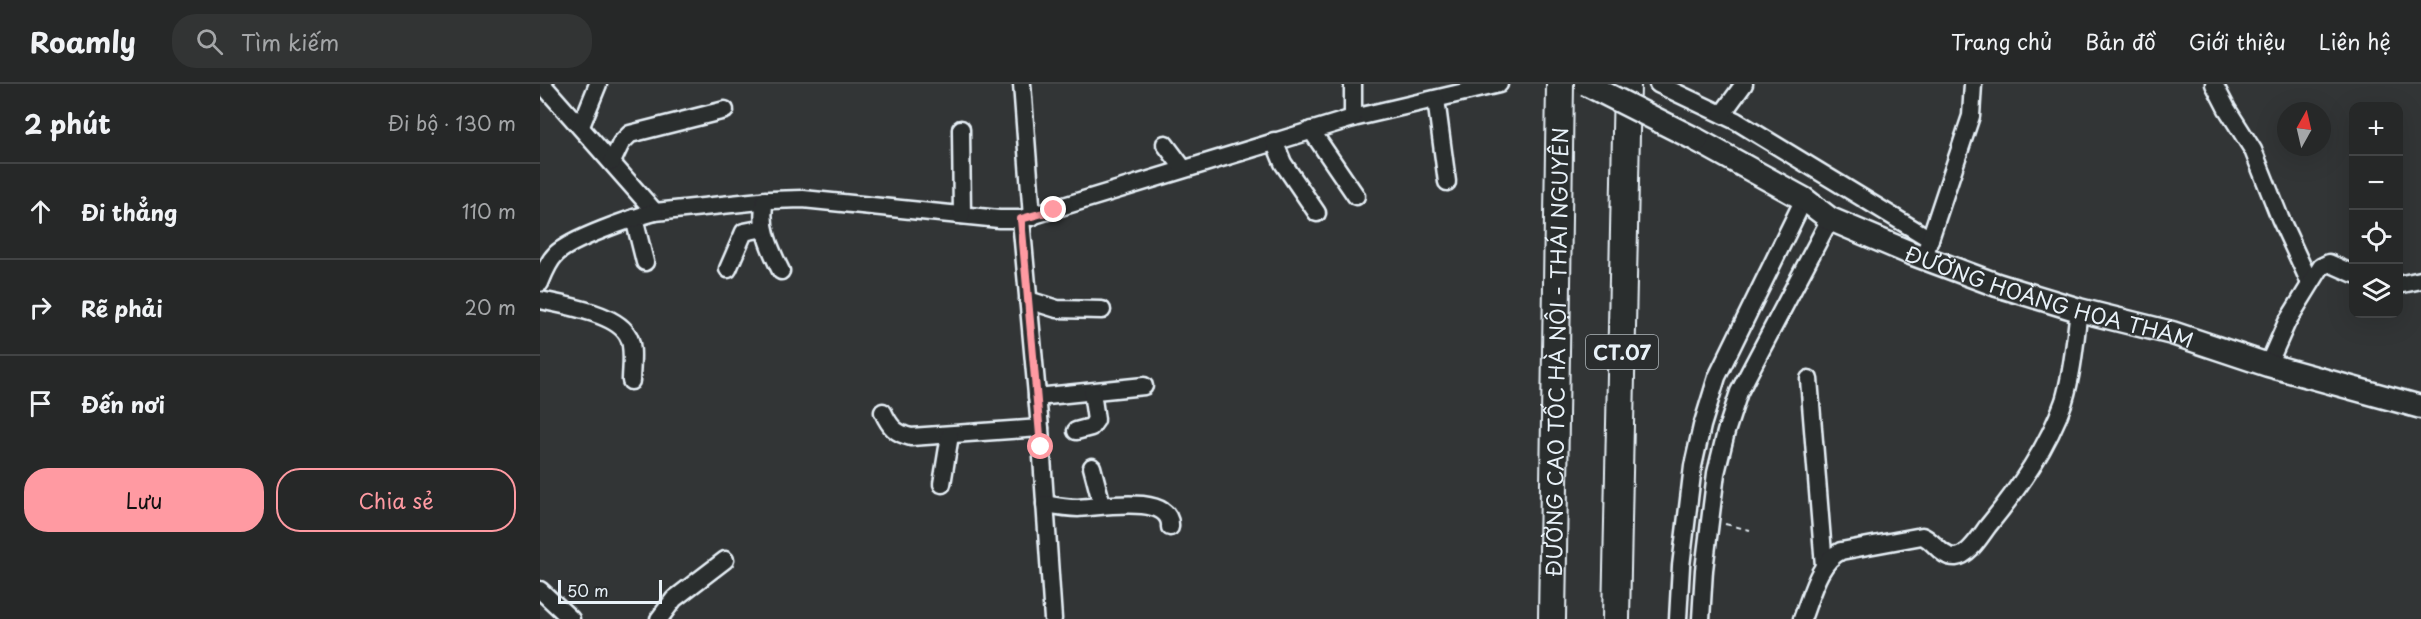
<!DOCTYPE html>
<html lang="vi">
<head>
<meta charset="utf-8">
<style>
	:root { --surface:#262828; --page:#323434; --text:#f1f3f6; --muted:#a4a6a8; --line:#424445; --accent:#ff9aa2 }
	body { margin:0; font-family:"Playpen Sans",sans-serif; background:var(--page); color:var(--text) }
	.controls { position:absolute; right:18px; top:18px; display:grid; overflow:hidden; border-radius:12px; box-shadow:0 6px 24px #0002 }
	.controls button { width:54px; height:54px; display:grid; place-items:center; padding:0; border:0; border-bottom:2px solid var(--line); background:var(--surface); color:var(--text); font:30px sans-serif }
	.compass { position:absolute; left:1737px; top:18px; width:54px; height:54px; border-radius:50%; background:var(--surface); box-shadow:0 6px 24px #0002; rotate:8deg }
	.scale { position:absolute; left:18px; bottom:15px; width:104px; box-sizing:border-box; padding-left:6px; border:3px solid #e8f1f8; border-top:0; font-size:16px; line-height:21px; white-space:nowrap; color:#e8f1f8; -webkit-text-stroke:4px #2a2d2e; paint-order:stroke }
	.stop { position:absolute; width:18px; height:18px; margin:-14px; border:4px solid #ff9aa2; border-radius:50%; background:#fff }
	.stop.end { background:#ff9aa2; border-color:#fff; box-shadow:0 2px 6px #0008 }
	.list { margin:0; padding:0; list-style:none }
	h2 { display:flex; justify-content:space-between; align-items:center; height:78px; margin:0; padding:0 24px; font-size:26px }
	h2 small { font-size:20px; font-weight:400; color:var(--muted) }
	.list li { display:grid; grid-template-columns:39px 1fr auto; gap:18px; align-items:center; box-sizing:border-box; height:96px; padding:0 24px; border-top:2px solid var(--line) }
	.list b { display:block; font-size:22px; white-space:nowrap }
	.list em { font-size:20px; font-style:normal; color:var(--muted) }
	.actions { display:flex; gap:12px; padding:18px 24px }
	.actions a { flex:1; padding:14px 0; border:2px solid var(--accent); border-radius:24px; text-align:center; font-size:21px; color:var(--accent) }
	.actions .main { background:var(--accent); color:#111 }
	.icon { flex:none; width:33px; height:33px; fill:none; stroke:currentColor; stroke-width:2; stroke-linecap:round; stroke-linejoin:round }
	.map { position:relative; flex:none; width:1881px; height:535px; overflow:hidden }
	header { display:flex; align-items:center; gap:36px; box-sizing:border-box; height:84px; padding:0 30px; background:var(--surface); border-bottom:2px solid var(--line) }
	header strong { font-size:28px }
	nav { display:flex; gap:33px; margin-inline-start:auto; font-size:21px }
	.search { width:420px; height:54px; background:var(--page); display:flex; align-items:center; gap:15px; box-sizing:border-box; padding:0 21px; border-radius:24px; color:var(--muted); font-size:22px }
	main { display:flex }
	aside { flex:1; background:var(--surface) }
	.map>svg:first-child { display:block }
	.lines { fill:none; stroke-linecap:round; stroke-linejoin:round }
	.minor-casing { stroke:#e8f1f8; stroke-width:21 }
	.major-casing { stroke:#e8f1f8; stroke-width:27 }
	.highway-casing { stroke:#e8f1f8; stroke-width:30 }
	.path { stroke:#e8f1f8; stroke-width:2; stroke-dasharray:6 4.5; stroke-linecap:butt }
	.minor { stroke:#2a2d2e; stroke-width:16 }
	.major { stroke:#2a2d2e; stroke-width:22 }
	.highway { stroke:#2a2d2e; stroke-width:26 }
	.major-bridge-casing { stroke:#e8f1f8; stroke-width:27; stroke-linecap:butt }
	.major-bridge { stroke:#2a2d2e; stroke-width:22 }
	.route { stroke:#ff9aa2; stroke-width:8 }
	.labels { text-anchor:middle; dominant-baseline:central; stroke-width:4.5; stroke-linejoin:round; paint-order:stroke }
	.shield { fill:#2a2d2e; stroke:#afb6bb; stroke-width:1.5 }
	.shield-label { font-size:20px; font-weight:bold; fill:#e8f1f8 }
	.street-label { font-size:21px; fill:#e8f1f8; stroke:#2a2d2e }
</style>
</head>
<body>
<header>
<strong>Roamly</strong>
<div class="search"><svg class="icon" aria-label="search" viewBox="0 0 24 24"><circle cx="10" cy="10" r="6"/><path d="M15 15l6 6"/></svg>Tìm kiếm</div>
<nav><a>Trang chủ</a><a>Bản đồ</a><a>Giới thiệu</a><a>Liên hệ</a></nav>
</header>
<main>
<aside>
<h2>2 phút<small>Đi bộ · 130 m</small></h2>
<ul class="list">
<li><svg class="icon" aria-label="ahead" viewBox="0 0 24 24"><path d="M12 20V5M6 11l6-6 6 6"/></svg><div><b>Đi thẳng</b></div><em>110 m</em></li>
<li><svg class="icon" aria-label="right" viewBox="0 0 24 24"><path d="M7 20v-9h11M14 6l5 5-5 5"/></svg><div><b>Rẽ phải</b></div><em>20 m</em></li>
<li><svg class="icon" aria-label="arrive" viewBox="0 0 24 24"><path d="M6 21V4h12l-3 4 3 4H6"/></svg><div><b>Đến nơi</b></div></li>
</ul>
<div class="actions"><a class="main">Lưu</a><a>Chia sẻ</a></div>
</aside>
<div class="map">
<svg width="1881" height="535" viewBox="0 0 1881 535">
	<rect width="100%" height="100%" fill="#323536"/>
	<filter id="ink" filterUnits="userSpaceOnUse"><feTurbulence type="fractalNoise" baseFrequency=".0167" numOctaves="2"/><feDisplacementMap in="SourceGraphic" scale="12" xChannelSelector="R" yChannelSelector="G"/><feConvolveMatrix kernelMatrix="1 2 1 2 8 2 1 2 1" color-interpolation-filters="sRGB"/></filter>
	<g filter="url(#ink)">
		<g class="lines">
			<!-- minor casing -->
			<g class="minor-casing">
				<g id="minor">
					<polyline points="2,0 115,128 230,116 263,115 459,135 481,135 813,34 959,0"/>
					<polyline points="482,0 492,133"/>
					<polyline points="1118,0 1196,37 1390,155"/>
					<polyline points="1674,0 1687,25 1713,66 1740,134 1770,199"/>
					<polyline points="896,15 907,98"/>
					<polyline points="1182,30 1204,0"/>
					<polyline points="813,34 813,0"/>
					<polyline points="41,42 58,0"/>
					<polyline points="421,45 422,131"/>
					<polyline points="771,46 816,112"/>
					<polyline points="734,57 743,79 777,129"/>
					<polyline points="625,60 643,84"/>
					<polyline points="72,78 81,59 90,50 185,26"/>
					<path d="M225,116c-6,26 5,49 16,71"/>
					<polyline points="94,134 105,178"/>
					<polyline points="481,135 500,344 513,535"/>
					<polyline points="1387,164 1431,32 1433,0"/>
					<polyline points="188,185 204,148 224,144"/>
					<path d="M0,199c4,-10 8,-21 16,-29 15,-15 76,-36 99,-42"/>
					<polyline points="1858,201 1881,196"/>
					<path d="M0,216c23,5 74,13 87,34 8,11 4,33 4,47"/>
					<polyline points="488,216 517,225 562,226"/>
					<polyline points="1728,281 1747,238 1781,183 1789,179 1814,190"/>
					<polyline points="1269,295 1284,482"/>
					<polyline points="497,313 604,302"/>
					<path d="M343,328c7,15 12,21 28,25l129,-9"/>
					<polyline points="536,347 551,343 556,336 552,308"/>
					<polyline points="552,383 562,421"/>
					<polyline points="402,400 410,351"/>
					<path d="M505,420c11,2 22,4 33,4 21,-1 95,-15 92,19"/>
					<polyline points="0,506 31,535"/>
					<polyline points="119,535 134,515 185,476"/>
					<polyline points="1138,535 1141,482 1153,382 1162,342 1177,293 1264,115"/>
					<polyline points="1161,535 1164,486 1176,389 1186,348 1199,308 1290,135"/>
					<path d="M1262,535c9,-22 16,-57 39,-68l81,-15c12,4 19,22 34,21 13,-1 25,-22 32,-31 31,-38 60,-79 76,-125 9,-29 11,-61 15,-91"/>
				</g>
			</g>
			<!-- major casing -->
			<g class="major-casing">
				<g id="major">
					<path id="s1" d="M1157,56l107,59 26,20 78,33 89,33 82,25 93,23 96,32 153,42"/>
				</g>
			</g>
			<!-- highway casing -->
			<g class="highway-casing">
				<g id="highway">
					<path id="s2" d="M1012,535l8,-535"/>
					<polyline points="1076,535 1087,0"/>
				</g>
			</g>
			<!-- path -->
			<polyline class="path" points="1185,440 1210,446"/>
			<!-- minor -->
			<use href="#minor" class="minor"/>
			<!-- major -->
			<use href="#major" class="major"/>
			<!-- highway -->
			<use href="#highway" class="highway"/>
			<!-- major-bridge casing -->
			<g class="major-bridge-casing">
				<polyline id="major-bridge" points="1046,0 1157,56"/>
			</g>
			<!-- major-bridge -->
			<use href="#major-bridge" class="major-bridge"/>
		</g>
	</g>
	<g class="lines" filter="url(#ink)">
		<!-- route -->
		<polyline class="route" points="501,363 481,135 514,126"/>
	</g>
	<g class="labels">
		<!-- shield labels -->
		<rect class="shield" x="1046" y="251" width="72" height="34" rx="4.5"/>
		<g class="shield-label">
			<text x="1082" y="268">CT.07</text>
		</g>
		<!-- street labels -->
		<g class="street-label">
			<text stroke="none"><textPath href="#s1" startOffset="388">ĐƯỜNG HOÀNG HOA THÁM</textPath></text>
			<text stroke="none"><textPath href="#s2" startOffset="267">ĐƯỜNG CAO TỐC HÀ NỘI - THÁI NGUYÊN</textPath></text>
		</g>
	</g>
</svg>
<div class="controls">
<button>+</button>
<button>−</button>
<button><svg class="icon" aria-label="locate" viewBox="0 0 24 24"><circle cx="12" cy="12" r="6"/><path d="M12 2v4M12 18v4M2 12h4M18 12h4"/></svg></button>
<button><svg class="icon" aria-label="layers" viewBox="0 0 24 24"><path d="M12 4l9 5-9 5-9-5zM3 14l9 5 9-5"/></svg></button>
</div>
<svg class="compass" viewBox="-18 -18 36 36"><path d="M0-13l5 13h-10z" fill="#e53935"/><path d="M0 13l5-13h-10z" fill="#a4a6a8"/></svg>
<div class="scale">50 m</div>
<div class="stop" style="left:501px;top:363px"></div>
<div class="stop end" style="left:514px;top:126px"></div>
</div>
</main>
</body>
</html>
